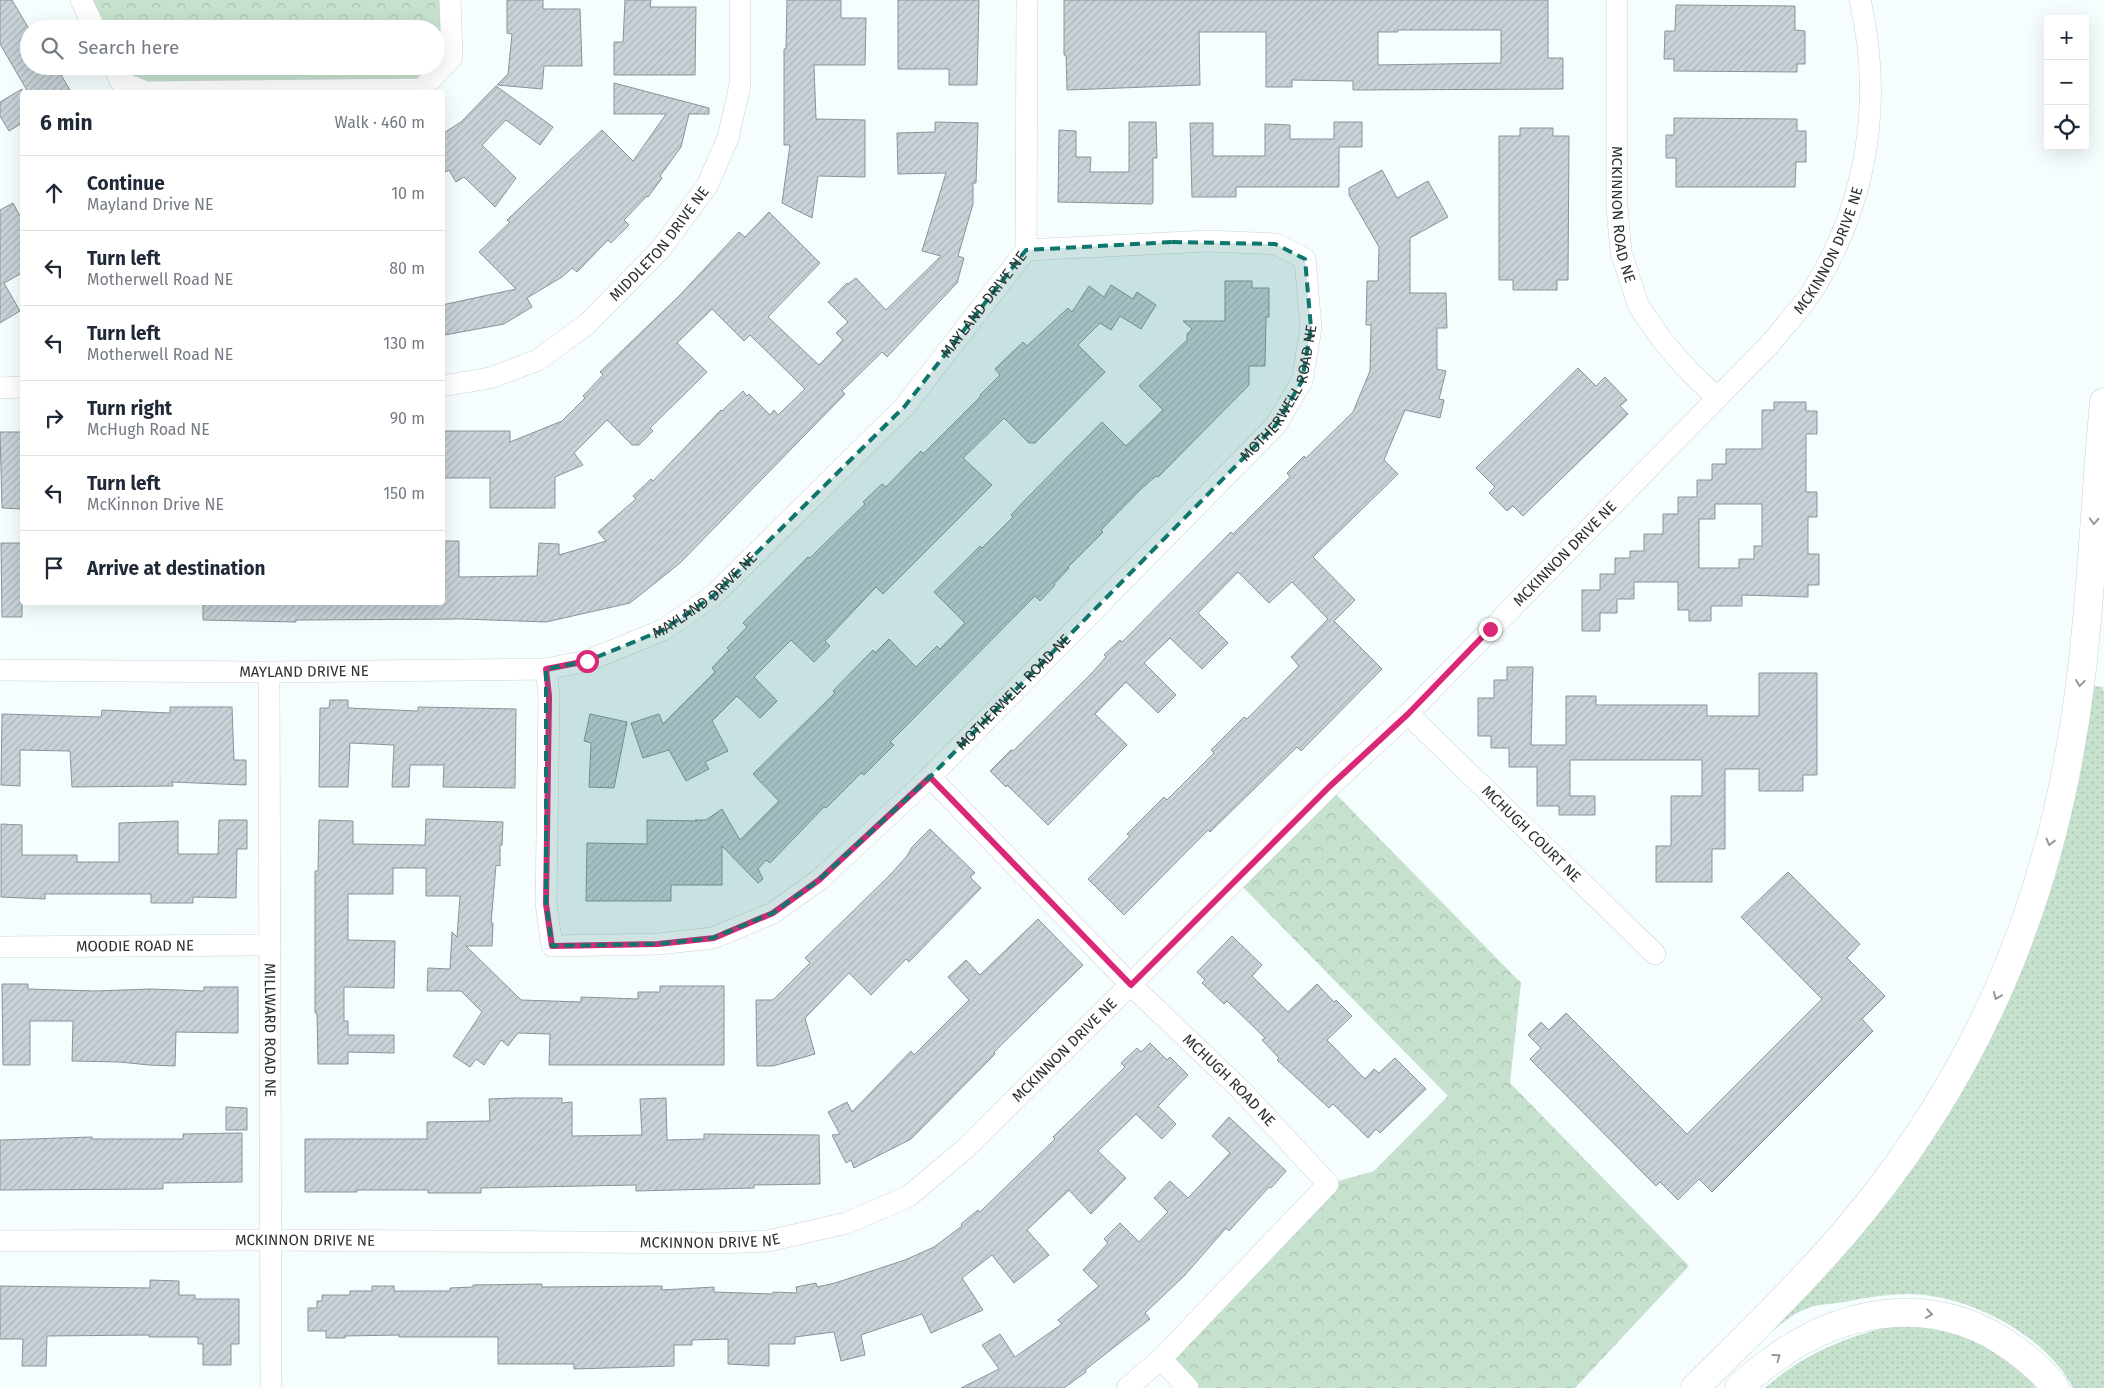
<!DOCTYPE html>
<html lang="en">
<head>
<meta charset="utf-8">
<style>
	:root { --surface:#fff; --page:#f2f2f3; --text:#1f2937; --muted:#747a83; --line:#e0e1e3 }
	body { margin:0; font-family:"Fira Sans",sans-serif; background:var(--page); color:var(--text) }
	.controls { position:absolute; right:15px; top:15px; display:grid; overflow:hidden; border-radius:5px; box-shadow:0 5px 20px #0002 }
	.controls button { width:45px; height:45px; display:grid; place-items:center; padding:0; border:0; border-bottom:1px solid var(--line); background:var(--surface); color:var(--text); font:25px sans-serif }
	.stop { position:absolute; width:15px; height:15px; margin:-11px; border:4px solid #db2777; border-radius:50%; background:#fff }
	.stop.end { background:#db2777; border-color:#fff; box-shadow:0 1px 5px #0008 }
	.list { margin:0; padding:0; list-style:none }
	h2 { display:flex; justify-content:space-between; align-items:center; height:65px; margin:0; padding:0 20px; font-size:21px }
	h2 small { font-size:16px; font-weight:400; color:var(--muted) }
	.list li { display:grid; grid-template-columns:32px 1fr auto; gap:15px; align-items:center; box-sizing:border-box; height:75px; padding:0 20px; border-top:1px solid var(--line) }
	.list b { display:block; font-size:19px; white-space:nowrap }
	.list p { margin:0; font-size:16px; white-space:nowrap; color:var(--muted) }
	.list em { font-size:16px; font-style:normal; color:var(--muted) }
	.icon { flex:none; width:28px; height:28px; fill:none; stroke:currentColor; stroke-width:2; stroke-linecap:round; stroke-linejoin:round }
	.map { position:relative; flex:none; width:2104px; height:1388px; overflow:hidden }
	.search { position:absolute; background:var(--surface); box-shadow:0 5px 20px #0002; left:20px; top:20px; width:425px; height:55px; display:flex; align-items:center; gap:12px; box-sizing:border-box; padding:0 18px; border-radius:28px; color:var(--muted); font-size:19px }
	.panel { position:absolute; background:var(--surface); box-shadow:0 5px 20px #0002; left:20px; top:90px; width:425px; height:515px; border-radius:5px }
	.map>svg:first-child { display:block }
	.grass { fill:url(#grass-dots) }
	.forest { fill:url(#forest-crowns) }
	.building { fill:url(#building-hatch); stroke:#899398; fill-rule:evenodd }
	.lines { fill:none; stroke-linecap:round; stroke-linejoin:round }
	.street-casing { stroke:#c8d4d6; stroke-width:22 }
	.highway-casing { stroke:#c8d4d6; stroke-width:29 }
	.street { stroke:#fff; stroke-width:21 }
	.highway { stroke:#fff; stroke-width:28 }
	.oneway { stroke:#959898 }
	.route { stroke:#db2777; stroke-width:6 }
	.marked { fill:#0f766e; fill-opacity:0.2; stroke:#0f766e; stroke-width:4; stroke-dasharray:10 6; stroke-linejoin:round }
	.labels { text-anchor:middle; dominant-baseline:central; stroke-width:4; stroke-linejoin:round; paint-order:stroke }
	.street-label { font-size:15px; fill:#2b3031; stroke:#fff }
</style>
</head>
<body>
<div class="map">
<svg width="2104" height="1388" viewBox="0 0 2104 1388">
	<defs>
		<pattern id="grass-dots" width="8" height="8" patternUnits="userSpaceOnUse" patternTransform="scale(1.25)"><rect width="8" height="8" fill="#c6e1cd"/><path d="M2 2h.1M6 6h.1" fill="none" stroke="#aac1b0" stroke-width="1.8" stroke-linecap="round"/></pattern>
		<pattern id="forest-crowns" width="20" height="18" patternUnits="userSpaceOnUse" patternTransform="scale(1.25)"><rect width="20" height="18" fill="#c6e1cd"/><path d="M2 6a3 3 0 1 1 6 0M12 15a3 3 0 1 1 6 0" fill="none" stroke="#aac1b0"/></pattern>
		<pattern id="building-hatch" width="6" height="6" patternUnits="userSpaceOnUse" patternTransform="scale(1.25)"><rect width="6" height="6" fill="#c8d2d8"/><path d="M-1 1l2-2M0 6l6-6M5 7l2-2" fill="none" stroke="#acb5ba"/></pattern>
	</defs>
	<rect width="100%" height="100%" fill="#f6fdfe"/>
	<!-- grass -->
	<g class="grass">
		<path d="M2094,686l9,1 1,8v693h-31c-28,-54 -106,-94 -165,-94 -22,0 -43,4 -64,8 -12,2 -27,2 -38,7 -22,8 -50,37 -68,53l200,-235 33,-51 31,-60 23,-55 31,-87 24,-98z"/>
		<path d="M1906,1323c28,9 59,9 86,24 17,9 35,28 51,41h-278c42,-37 87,-54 141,-65z"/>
	</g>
	<!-- forest -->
	<g class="forest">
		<polygon points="81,0 450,0 452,57 422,89 146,92 113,66 436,66 436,29 95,29"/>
		<polygon points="1329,787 1521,983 1510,1083 1689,1266 1575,1388 1188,1388 1161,1359 1328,1184 1374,1171 1448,1096 1236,880"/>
	</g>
	<!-- building -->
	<g class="building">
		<polygon points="0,0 12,0 29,29 29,66 56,66 71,92 28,92 0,44"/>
		<polygon points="507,0 543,0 543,9 580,9 582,66 544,66 542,89 497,85 508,74 512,34 507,33"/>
		<polygon points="625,0 651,0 650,7 696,7 695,75 614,75 614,42 623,42"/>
		<polygon points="787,0 841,0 841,18 866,18 865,65 814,65 816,119 865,120 865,177 818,176 812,218 782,203 790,145 784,145 784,49 786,49"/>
		<polygon points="898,0 979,0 977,85 949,85 949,69 898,69"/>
		<path d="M1064,0h484v58h15v31l-210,1v-9l-61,-1v7h-26v-55h-67l1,53 -133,5 -1,-35h-2zM1398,30h103v33l-123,2v-33h20z"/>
		<polygon points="1676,5 1795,6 1795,30 1805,31 1805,64 1797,64 1797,72 1674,71 1674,59 1664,59 1665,31 1675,31"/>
		<polygon points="614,83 709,108 709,114 689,114 681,147 660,176 662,178 648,197 647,196 624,220 629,225 611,243 608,240 577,272 572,268 562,277 527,298 532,307 504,324 445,335 442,321 442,305 516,289 479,252 510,222 507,220 602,130 633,161 666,114 614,114"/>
		<polygon points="496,86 553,127 540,145 506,120 482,145 516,178 495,207 464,177 456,182 449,170 442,174 442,134 461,122"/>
		<polygon points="22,89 22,123 9,131 0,116 0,102"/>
		<polygon points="1674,118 1797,119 1797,131 1806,131 1806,162 1796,162 1795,187 1676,187 1676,158 1666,158 1666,135 1674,135"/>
		<polygon points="935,122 978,123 976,183 973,183 973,204 958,256 964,258 957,283 887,357 882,352 842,391 845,394 680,563 630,603 546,622 463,619 296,620 296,622 203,620 203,602 442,602 442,541 459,541 459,577 537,576 539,543 559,544 559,555 606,541 598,532 636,499 633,496 651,479 653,481 721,410 722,411 743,391 747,396 749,394 770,415 774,410 778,415 805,389 750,335 744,341 712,309 677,343 707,372 650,428 653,431 639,445 632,445 607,420 574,453 583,465 555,477 555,508 490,508 490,478 442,478 442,431 510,431 510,442 562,421 585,398 583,396 603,375 600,372 679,296 739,232 745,237 769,212 820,263 768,317 819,365 843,340 836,333 848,322 828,302 847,283 848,284 856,278 886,310 941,256 922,251 946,173 898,174 897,133 935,132"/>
		<polygon points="1129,122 1156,122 1157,158 1153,158 1153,202 1152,204 1058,202 1059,130 1076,131 1076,157 1091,157 1090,172 1129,172"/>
		<polygon points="1334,122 1362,122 1362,147 1339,147 1339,187 1236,187 1236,197 1192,197 1190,123 1213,123 1213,156 1265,156 1265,124 1290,125 1290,139 1334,139"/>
		<polygon points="1520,128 1553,128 1553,136 1569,136 1568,280 1557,280 1557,290 1513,290 1513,280 1499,280 1499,136 1520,136"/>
		<polygon points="1382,170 1397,198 1428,181 1448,217 1410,238 1410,293 1446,293 1447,328 1437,328 1437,369 1446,371 1439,399 1444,400 1440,418 1405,410 1384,460 1398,474 1313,557 1355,600 1334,621 1382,669 1301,751 1297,747 1210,832 1208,830 1124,915 1088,879 1130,836 1127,834 1164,797 1167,800 1214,753 1211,750 1244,717 1247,719 1299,666 1291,657 1328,619 1292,582 1269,603 1238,572 1198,613 1228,643 1202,669 1170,638 1144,663 1176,695 1158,713 1126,682 1095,714 1127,745 1048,825 1007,785 1006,787 990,771 1011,750 1013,751 1091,674 1106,657 1104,655 1120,640 1122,642 1231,532 1233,534 1290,477 1287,473 1304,456 1306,458 1353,412 1370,371 1371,325 1366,325 1367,281 1378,281 1379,247 1349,195 1349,188"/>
		<polygon points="13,203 22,220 22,273 4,283 20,311 0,323 0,210"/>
		<polygon points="1225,281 1252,281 1252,288 1269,288 1269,317 1266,317 1265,366 1249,366 1249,385 1158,477 1156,476 1140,490 1101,530 1103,532 1068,567 1069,568 1054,584 1055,585 1040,601 1035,596 890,742 894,745 864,775 861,773 826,808 824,807 770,863 766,860 758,869 763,879 758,883 722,846 722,885 671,885 671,901 586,901 587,843 647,844 647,820 697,821 695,820 706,820 722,809 740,840 779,801 753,774 835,693 833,691 873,650 875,653 889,639 916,667 937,646 940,649 965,623 934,592 980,546 982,548 1013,517 1011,515 1027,498 1102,422 1126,446 1163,410 1139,386 1187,340 1187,334 1192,329 1183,321 1225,321"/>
		<polygon points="1111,285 1133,299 1137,292 1156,305 1141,329 1120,316 1111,330 1100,323 1078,345 1105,372 1035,443 1029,443 1004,418 963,458 992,485 883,594 876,587 825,641 830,646 814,662 791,640 754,677 777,701 760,718 737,696 712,721 728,751 705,762 709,769 686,781 669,750 643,758 631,723 659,714 663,724 715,672 712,668 729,650 727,648 747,627 743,623 808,557 810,558 865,504 863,502 882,484 886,487 921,451 923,454 981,396 980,395 1000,375 995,369 1023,342 1027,346 1068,308 1072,312 1089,286 1104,297"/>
		<polygon points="1578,368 1596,386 1605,377 1627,400 1620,406 1628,414 1523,516 1513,506 1507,511 1489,493 1495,487 1476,468"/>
		<path d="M1774,402h32v9h11v23h-11v58h11v25h-9v37h11v31h-11v12l-66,-2v11h-31v15h-22v-11h-11v-28h-44v17h-17v14h-17v18h-18v-41h18v-16h15v-16h15v-7h14v-17h19v-20h15v-17h19v-17h15v-16h14v-15h36v-39h12zM1715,504h47v42h-8v13h-15v9h-40v-49h16z"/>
		<polygon points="0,432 22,432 22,509 2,508"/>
		<polygon points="1,543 22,543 22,617 2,617"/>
		<polygon points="1507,667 1533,667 1531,745 1566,745 1566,696 1596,696 1596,705 1707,705 1707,716 1759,716 1759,673 1817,673 1817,775 1803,775 1803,791 1759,791 1759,769 1725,769 1725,849 1712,849 1712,882 1656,882 1656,846 1671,846 1671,796 1702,796 1702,760 1570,760 1570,796 1595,796 1595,815 1559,815 1559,806 1537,806 1537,767 1509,767 1509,748 1491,748 1491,736 1478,736 1478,698 1494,698 1494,680 1507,680"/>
		<polygon points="330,700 348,700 348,708 418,711 418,707 516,709 515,788 443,787 444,765 410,765 409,787 392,787 394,745 350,743 348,787 319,787 320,708 329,708"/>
		<polygon points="170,707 232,707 234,760 246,760 246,785 172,782 173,786 72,787 70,751 20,750 20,786 1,785 2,714 101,717 102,710 170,713"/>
		<polygon points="590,714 627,722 614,788 589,787 591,743 584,741"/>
		<polygon points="426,819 503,822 502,845 500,845 500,866 496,865 491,923 493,923 492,946 466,946 521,1000 581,1002 581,997 638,999 638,992 660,992 660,986 724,986 724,1065 549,1065 550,1034 518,1033 508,1046 501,1040 484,1065 476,1059 470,1067 453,1056 482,1012 461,991 427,991 428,968 450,969 452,932 457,937 460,896 426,896 426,868 393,868 393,894 348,894 348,940 395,941 394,988 344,987 344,1021 348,1021 348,1035 394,1035 394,1053 348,1052 348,1064 318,1064 317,1013 315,1013 315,871 318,871 319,820 353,821 353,844 425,845"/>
		<polygon points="219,820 247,820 247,849 237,849 236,898 193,897 193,903 151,903 151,894 45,894 45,899 1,897 1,824 22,825 22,855 77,855 77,862 119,862 119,823 178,821 178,854 218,854"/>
		<polygon points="930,829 975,873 970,877 981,888 909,962 906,959 871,995 849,973 805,1018 815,1054 773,1066 757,1066 756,1000 773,1000 810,963 805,958 890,875 907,856 912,847"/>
		<polygon points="1788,872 1860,944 1847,958 1885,996 1862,1019 1873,1031 1712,1192 1699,1179 1678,1200 1660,1182 1656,1186 1530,1059 1541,1048 1528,1035 1541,1022 1549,1030 1566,1013 1687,1134 1822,999 1741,917"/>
		<polygon points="1038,919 1083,965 994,1052 995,1054 911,1139 854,1168 851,1160 846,1163 832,1135 840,1134 828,1112 847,1102 852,1112 911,1051 914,1055 969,1000 948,977 966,960 980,975"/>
		<polygon points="1232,936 1262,965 1252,976 1288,1012 1317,984 1334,1002 1336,1000 1352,1016 1327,1040 1365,1079 1374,1069 1379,1073 1395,1058 1426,1089 1380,1133 1376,1129 1368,1138 1333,1104 1329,1108 1277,1060 1279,1058 1262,1040 1265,1038 1227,1001 1224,1004 1202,983 1205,980 1197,972"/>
		<polygon points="2,984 28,984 28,989 95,991 151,989 204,991 204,987 238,987 238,1033 176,1032 175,1066 149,1065 120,1062 72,1061 73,1021 30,1021 30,1065 3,1065"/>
		<polygon points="1150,1043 1167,1060 1170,1057 1188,1075 1158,1106 1176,1124 1162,1139 1136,1114 1098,1151 1126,1178 1091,1214 1069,1190 1027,1230 1049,1255 1014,1283 992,1255 962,1278 983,1310 931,1333 922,1314 861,1335 865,1355 841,1361 834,1332 795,1337 795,1344 769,1344 769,1366 728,1364 728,1339 692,1340 692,1345 674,1345 674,1366 574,1369 574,1364 498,1364 498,1337 399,1337 399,1335 345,1336 345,1338 326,1338 326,1331 308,1331 308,1308 317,1308 317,1301 322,1301 322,1295 350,1295 350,1291 372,1291 372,1286 394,1286 394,1291 450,1291 450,1288 473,1287 473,1285 542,1284 542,1287 662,1286 662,1290 714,1287 714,1292 773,1294 773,1292 797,1293 796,1287 816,1283 817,1287 835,1283 905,1260 934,1247 962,1226 961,1224 978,1210 980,1212 1055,1139 1053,1137 1125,1067 1121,1063 1137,1048 1141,1052"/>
		<polygon points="516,1098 562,1098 562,1103 572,1102 572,1136 642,1135 640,1099 666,1098 667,1140 704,1139 704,1134 819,1135 820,1184 754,1185 754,1188 636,1191 636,1185 481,1188 481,1193 428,1193 428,1190 357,1190 357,1192 305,1192 305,1139 427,1139 427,1122 490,1121 489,1099"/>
		<polygon points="226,1107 247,1108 247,1130 226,1130"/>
		<polygon points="1229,1117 1286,1171 1271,1188 1269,1187 1229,1231 1226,1228 1185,1275 1145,1313 1150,1319 1085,1370 1086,1372 1064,1388 961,1388 999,1369 982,1345 1000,1334 1015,1357 1062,1324 1058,1320 1099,1286 1083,1270 1108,1243 1104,1239 1120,1223 1139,1242 1168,1212 1154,1198 1170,1181 1188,1198 1230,1153 1212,1136"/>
		<polygon points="242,1133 242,1182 163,1183 163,1189 0,1190 0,1140 92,1137 92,1139 183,1139 183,1134"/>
		<polygon points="150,1280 179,1281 179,1295 195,1295 195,1299 239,1299 239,1344 231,1344 231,1365 203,1365 203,1344 198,1344 198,1337 149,1337 149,1335 47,1336 46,1366 22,1366 23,1339 0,1339 0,1286 150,1288"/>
	</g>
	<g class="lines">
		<!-- street casing -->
		<g class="street-casing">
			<g id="street">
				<polyline points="81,0 95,29"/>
				<path id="s1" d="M1617,0v207l4,45 17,53 24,35 26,30 29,28"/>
				<polyline points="113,66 121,82 146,92 422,89 452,57 450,0"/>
				<path id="s2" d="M442,386l48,-8 48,-18 49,-36 73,-74 47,-64 21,-48 12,-53v-85"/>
				<polyline points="0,388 22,387"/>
				<path id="s3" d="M546,669l3,27 -3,208 6,42 106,-2 55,-6 60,-25 46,-33 111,-103 346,-352 26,-44 9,-53 -6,-69 -30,-15 -66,-3 -183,9"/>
				<path id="s4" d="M0,670l269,2 277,-3 41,-8 76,-31 50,-34 192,-190 121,-156 1,-250"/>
				<path id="s5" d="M269,672l2,716"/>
				<path id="s6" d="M1408,714l247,240"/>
				<path id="s7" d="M930,777l201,208 109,104 88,95 -167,175 27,29"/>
				<path id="s8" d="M0,947l270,-2"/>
				<path id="s9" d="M0,1241l271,-1 445,3 52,-2 79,-18 62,-27 57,-48 363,-361 79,-73 362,-370c15,-19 33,-37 45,-57 53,-88 68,-187 45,-287"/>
				<polyline points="1127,1388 1161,1359"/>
			</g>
		</g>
		<!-- highway casing -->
		<g class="highway-casing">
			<g id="highway">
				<path d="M1695,1388c61,-61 125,-122 178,-190 120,-153 183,-322 207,-513 12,-94 15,-189 24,-283"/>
				<path d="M1739,1388c10,-11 23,-20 35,-29 73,-53 165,-66 240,-10 15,11 30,23 41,39"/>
			</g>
		</g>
		<!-- street -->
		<use href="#street" class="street"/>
		<!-- highway -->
		<use href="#highway" class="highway"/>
	</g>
	<!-- one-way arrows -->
	<defs><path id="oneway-chevron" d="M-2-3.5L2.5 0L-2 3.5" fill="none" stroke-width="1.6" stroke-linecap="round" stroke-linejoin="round" transform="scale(1.25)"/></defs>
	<g class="oneway">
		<use href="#oneway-chevron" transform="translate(2094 521) rotate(93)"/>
		<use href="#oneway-chevron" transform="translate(2080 683) rotate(97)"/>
		<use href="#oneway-chevron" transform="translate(2050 842) rotate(104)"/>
		<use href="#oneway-chevron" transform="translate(1997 996) rotate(112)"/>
		<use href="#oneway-chevron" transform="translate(1929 1314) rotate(8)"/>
		<use href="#oneway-chevron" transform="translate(1777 1357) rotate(-36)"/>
	</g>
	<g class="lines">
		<!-- route -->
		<polyline class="route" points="587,661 546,669 549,696 546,904 552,946 658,944 714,938 773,913 819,880 930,777 1131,985 1329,787 1408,714 1490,629"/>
	</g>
	<!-- marked area -->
	<path class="marked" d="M1172,242l103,2 30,15 6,69 -9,53 -26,44 -346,352 -111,103 -46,33 -60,25 -55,6 -106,2 -6,-42v-235l41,-8 76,-31 50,-34 192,-190 121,-156z"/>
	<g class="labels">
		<!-- street labels -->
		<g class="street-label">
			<text stroke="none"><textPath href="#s1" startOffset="215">MCKINNON ROAD NE</textPath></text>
			<text stroke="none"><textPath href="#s2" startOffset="269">MIDDLETON DRIVE NE</textPath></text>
			<text stroke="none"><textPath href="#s9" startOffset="2240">MCKINNON DRIVE NE</textPath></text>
			<text stroke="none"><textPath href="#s4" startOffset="1129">MAYLAND DRIVE NE</textPath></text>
			<text stroke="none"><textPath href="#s3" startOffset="1236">MOTHERWELL ROAD NE</textPath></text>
			<text stroke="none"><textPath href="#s9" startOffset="1835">MCKINNON DRIVE NE</textPath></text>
			<text stroke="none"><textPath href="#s4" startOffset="724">MAYLAND DRIVE NE</textPath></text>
			<text stroke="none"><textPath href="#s4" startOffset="304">MAYLAND DRIVE NE</textPath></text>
			<text stroke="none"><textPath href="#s3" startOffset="831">MOTHERWELL ROAD NE</textPath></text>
			<text stroke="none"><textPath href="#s6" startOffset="172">MCHUGH COURT NE</textPath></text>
			<text stroke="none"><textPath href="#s8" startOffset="135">MOODIE ROAD NE</textPath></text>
			<text stroke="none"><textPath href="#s5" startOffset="358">MILLWARD ROAD NE</textPath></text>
			<text stroke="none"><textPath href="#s9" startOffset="1130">MCKINNON DRIVE NE</textPath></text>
			<text stroke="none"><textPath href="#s7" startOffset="426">MCHUGH ROAD NE</textPath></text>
			<text stroke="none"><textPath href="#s9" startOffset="710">MCKINNON DRIVE NE</textPath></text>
			<text stroke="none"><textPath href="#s9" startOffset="305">MCKINNON DRIVE NE</textPath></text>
		</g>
	</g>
</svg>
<div class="controls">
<button>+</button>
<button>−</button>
<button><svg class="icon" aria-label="locate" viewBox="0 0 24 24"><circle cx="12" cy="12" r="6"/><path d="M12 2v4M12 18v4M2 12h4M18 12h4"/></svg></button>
</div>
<div class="stop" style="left:587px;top:661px"></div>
<div class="stop end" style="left:1490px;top:629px"></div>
<div class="search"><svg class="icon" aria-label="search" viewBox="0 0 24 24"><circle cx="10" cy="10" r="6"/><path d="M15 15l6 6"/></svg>Search here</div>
<section class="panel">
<h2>6 min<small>Walk · 460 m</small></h2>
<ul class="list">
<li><svg class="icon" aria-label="ahead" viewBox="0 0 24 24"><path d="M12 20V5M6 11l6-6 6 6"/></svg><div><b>Continue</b><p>Mayland Drive NE</p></div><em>10 m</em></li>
<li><svg class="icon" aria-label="left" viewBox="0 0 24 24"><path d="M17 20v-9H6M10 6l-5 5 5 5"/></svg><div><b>Turn left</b><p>Motherwell Road NE</p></div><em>80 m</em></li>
<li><svg class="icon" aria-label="left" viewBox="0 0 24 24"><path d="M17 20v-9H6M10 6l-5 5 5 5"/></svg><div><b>Turn left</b><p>Motherwell Road NE</p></div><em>130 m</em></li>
<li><svg class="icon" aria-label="right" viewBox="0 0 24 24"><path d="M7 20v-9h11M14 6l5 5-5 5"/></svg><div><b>Turn right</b><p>McHugh Road NE</p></div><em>90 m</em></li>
<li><svg class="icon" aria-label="left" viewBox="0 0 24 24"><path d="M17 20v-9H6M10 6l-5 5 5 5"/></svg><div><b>Turn left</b><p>McKinnon Drive NE</p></div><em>150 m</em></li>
<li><svg class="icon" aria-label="arrive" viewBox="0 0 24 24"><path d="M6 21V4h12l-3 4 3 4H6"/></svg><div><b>Arrive at destination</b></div></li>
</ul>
</section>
</div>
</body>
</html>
